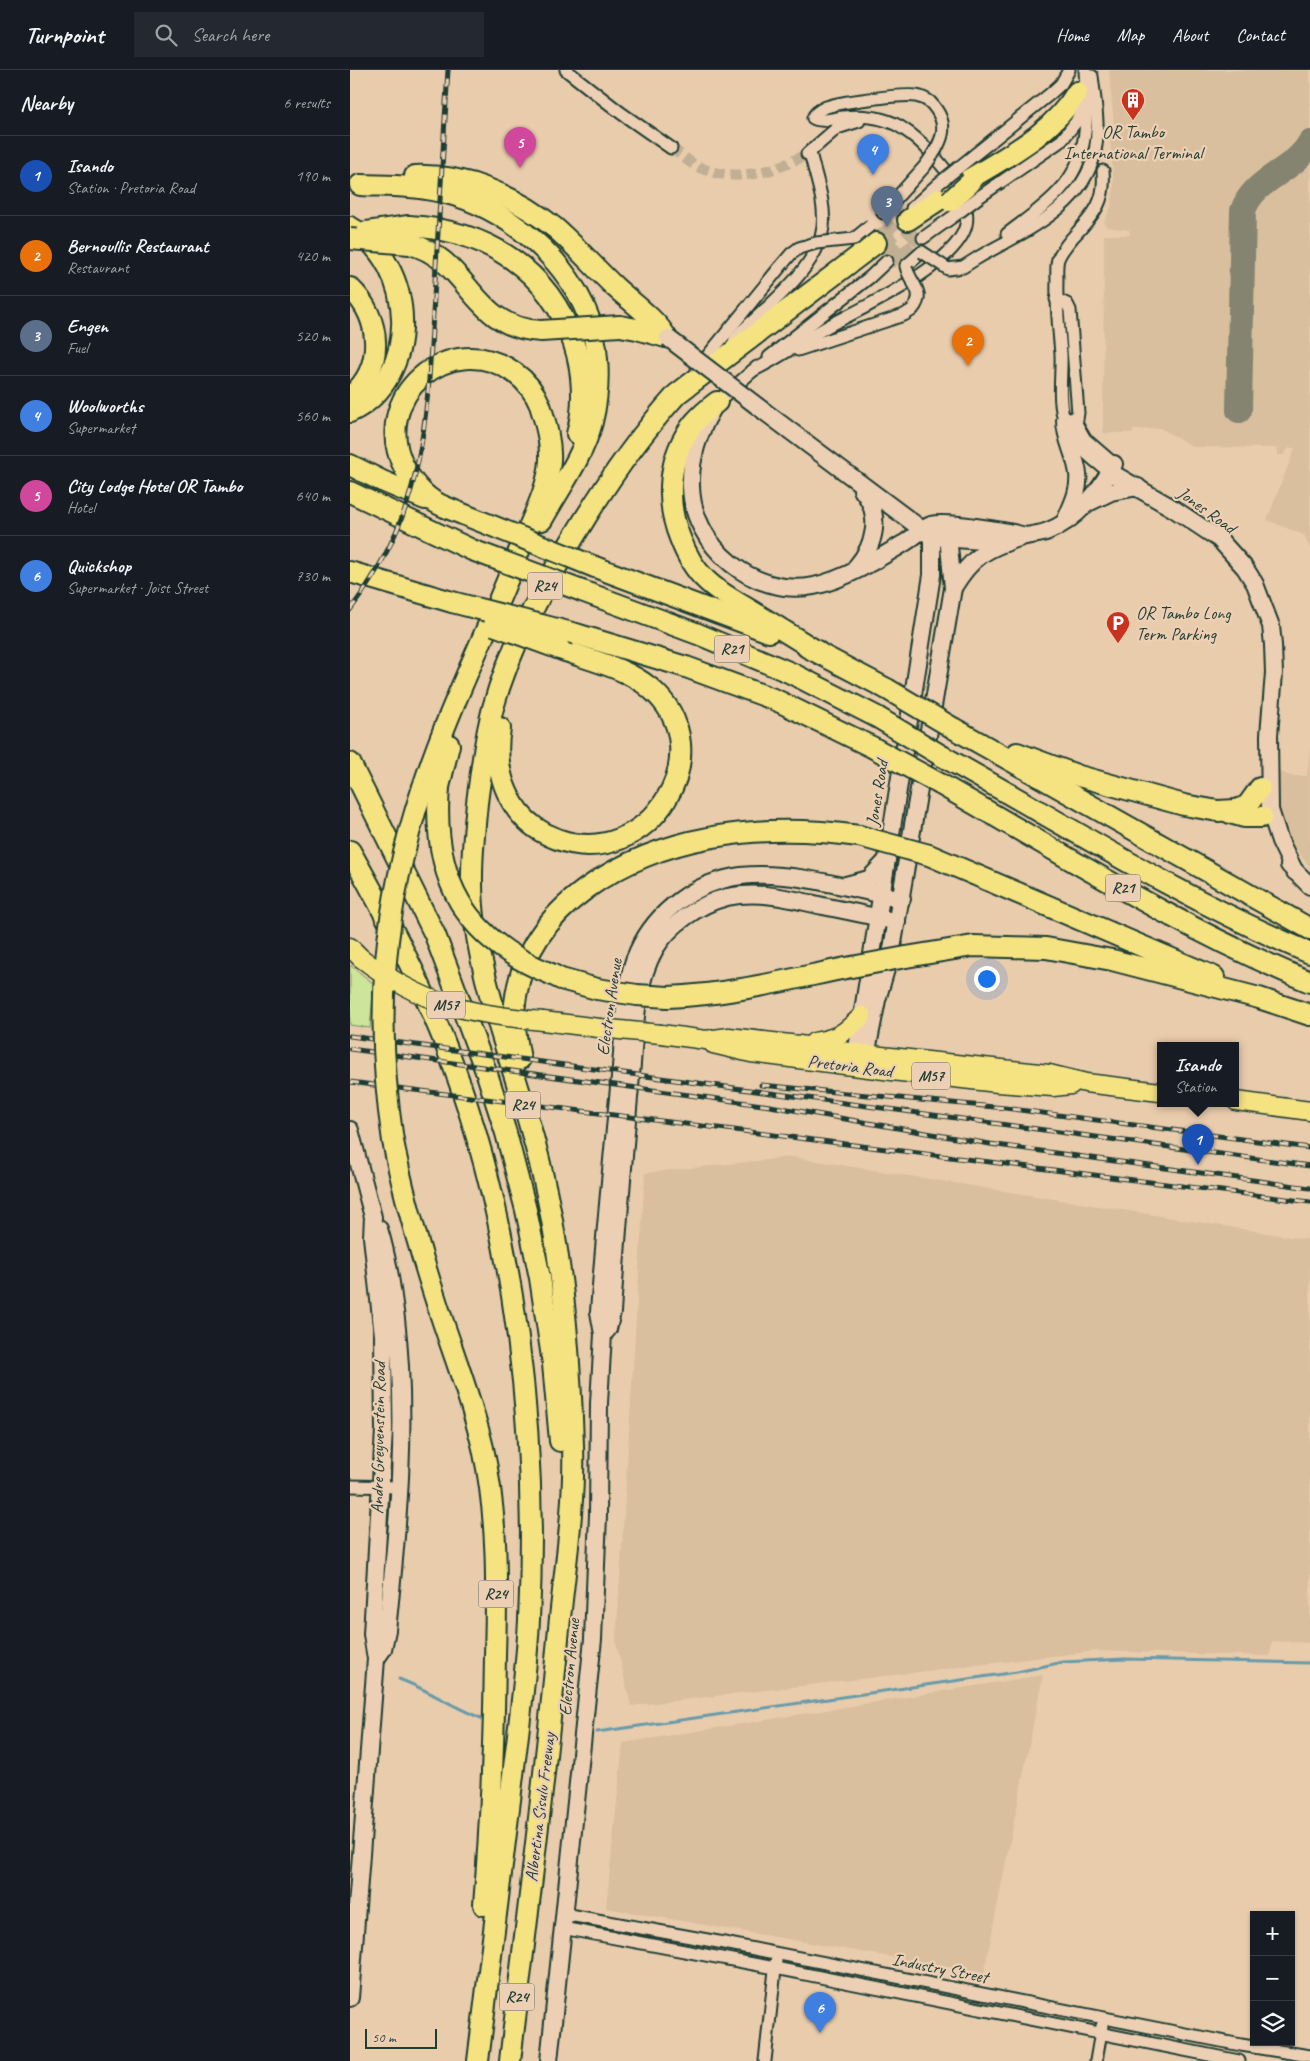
<!DOCTYPE html>
<html lang="en">
<head>
<meta charset="utf-8">
<style>
	:root { --surface:#171b24; --page:#242831; --text:#f1f3f6; --muted:#9ea1a6; --line:#363941; --accent:#1a73e8 }
	body { margin:0; font-family:Caveat,sans-serif; background:var(--page); color:var(--text) }
	.controls { position:absolute; right:15px; bottom:15px; display:grid; overflow:hidden; border-radius:0px; box-shadow:0 1px 4px #0004 }
	.controls button { width:45px; height:45px; display:grid; place-items:center; padding:0; border:0; border-bottom:1px solid var(--line); background:var(--surface); color:var(--text); font:25px sans-serif }
	.scale { position:absolute; left:15px; bottom:12px; width:72px; box-sizing:border-box; padding-left:5px; border:2px solid #1f3d34; border-top:0; font-size:14px; line-height:18px; white-space:nowrap; color:#1f3d34; -webkit-text-stroke:4px #edd0b4; paint-order:stroke }
	.you { position:absolute; left:636px; top:908px; width:18px; height:18px; margin:-12px; border:4px solid #fff; border-radius:50%; background:#1a73e8; box-shadow:0 0 0 8px #1a73e833 }
	.badge { display:grid; place-items:center; width:32px; height:32px; border-radius:50%; background:var(--accent); color:#fff; font-size:16px; font-weight:700 }
	.pin { position:absolute; translate:-50% -41px; filter:drop-shadow(0 1px 2px #0008) }
	.pin::after { content:''; position:absolute; top:26px; width:18px; height:15px; background:inherit; clip-path:polygon(0 0,100% 0,50% 100%) }
	.popup { position:absolute; left:807px; top:972px; width:82px; height:65px; box-sizing:border-box; display:grid; place-content:center; border-radius:0px; background:var(--surface); filter:drop-shadow(0 1px 4px #0005); font-size:16px; white-space:nowrap; color:var(--muted) }
	.popup b { font-size:19px; color:var(--text) }
	.popup::after { content:''; position:absolute; left:50%; top:100%; margin-left:-10px; border:10px solid transparent; border-top-color:var(--surface) }
	.list { margin:0; padding:0; list-style:none }
	h2 { display:flex; justify-content:space-between; align-items:center; height:65px; margin:0; padding:0 20px; font-size:21px }
	h2 small { font-size:16px; font-weight:400; color:var(--muted) }
	.list li { display:grid; grid-template-columns:32px 1fr auto; gap:15px; align-items:center; box-sizing:border-box; height:80px; padding:0 20px; border-top:1px solid var(--line) }
	.list b { display:block; font-size:19px; white-space:nowrap }
	.list p { margin:0; font-size:16px; white-space:nowrap; color:var(--muted) }
	.list em { font-size:16px; font-style:normal; color:var(--muted) }
	.icon { flex:none; width:28px; height:28px; fill:none; stroke:currentColor; stroke-width:2; stroke-linecap:round; stroke-linejoin:round }
	.map { position:relative; flex:none; width:960px; height:1991px; overflow:hidden }
	header { display:flex; align-items:center; gap:30px; box-sizing:border-box; height:70px; padding:0 25px; background:var(--surface); border-bottom:1px solid var(--line) }
	header strong { font-size:24px }
	nav { display:flex; gap:28px; margin-inline-start:auto; font-size:18px }
	.search { width:350px; height:45px; background:var(--page); display:flex; align-items:center; gap:12px; box-sizing:border-box; padding:0 18px; border-radius:0px; color:var(--muted); font-size:19px }
	main { display:flex }
	aside { flex:1; background:var(--surface) }
	.map>svg:first-child { display:block }
	.built { fill:#d9bf9d }
	.green { fill:#cde59a; stroke:#769167 }
	.lines { fill:none; stroke-linecap:round; stroke-linejoin:round }
	.stream { stroke:#679baa; stroke-width:3 }
	.taxiway { stroke:#848470; stroke-width:26 }
	.street-tunnel { stroke:#c1af94; stroke-width:11; stroke-dasharray:11 5.5; stroke-linecap:butt }
	.highway-tunnel { stroke:#c1af94; stroke-width:20; stroke-dasharray:20 10; stroke-linecap:butt }
	.street-casing { stroke:#1f3d34; stroke-width:15 }
	.secondary-casing { stroke:#1f3d34; stroke-width:20 }
	.primary-casing { stroke:#1f3d34; stroke-width:21 }
	.highway-casing { stroke:#1f3d34; stroke-width:24 }
	.street { stroke:#edd0b4; stroke-width:11 }
	.secondary { stroke:#edd0b4; stroke-width:16 }
	.primary { stroke:#f5e382; stroke-width:18 }
	.highway { stroke:#f5e382; stroke-width:20 }
	.rail-casing { stroke:#1f3d34; stroke-width:5 }
	.rail { stroke:#edd0b4; stroke-width:3; stroke-dasharray:9; stroke-linecap:butt }
	.street-bridge-casing { stroke:#1f3d34; stroke-width:15; stroke-linecap:butt }
	.secondary-bridge-casing { stroke:#1f3d34; stroke-width:20; stroke-linecap:butt }
	.primary-bridge-casing { stroke:#1f3d34; stroke-width:21; stroke-linecap:butt }
	.highway-bridge-casing { stroke:#1f3d34; stroke-width:24; stroke-linecap:butt }
	.street-bridge { stroke:#edd0b4; stroke-width:11 }
	.secondary-bridge { stroke:#edd0b4; stroke-width:16 }
	.primary-bridge { stroke:#f5e382; stroke-width:18 }
	.highway-bridge { stroke:#f5e382; stroke-width:20 }
	.labels { text-anchor:middle; dominant-baseline:central; stroke-width:4.5; stroke-linejoin:round; paint-order:stroke }
	.shield { fill:#edd0b4; stroke:#5d695a; stroke-width:1 }
	.shield-label { font-size:16px; font-weight:bold; fill:#1f3d34 }
	.poi-label { font-size:18px; fill:#1f3d34; stroke:#edd0b4 }
	.street-label { font-size:18px; fill:#1f3d34; stroke:#edd0b4 }
</style>
</head>
<body>
<header>
<strong>Turnpoint</strong>
<div class="search"><svg class="icon" aria-label="search" viewBox="0 0 24 24"><circle cx="10" cy="10" r="6"/><path d="M15 15l6 6"/></svg>Search here</div>
<nav><a>Home</a><a>Map</a><a>About</a><a>Contact</a></nav>
</header>
<main>
<aside>
<h2>Nearby<small>6 results</small></h2>
<ul class="list">
<li><span class="badge" style="background:#1a4fb4">1</span><div><b>Isando</b><p>Station · Pretoria Road</p></div><em>190 m</em></li>
<li><span class="badge" style="background:#e8710a">2</span><div><b>Bernoullis Restaurant</b><p>Restaurant</p></div><em>420 m</em></li>
<li><span class="badge" style="background:#5c6f8a">3</span><div><b>Engen</b><p>Fuel</p></div><em>520 m</em></li>
<li><span class="badge" style="background:#3f7fe0">4</span><div><b>Woolworths</b><p>Supermarket</p></div><em>560 m</em></li>
<li><span class="badge" style="background:#d1479c">5</span><div><b>City Lodge Hotel OR Tambo</b><p>Hotel</p></div><em>640 m</em></li>
<li><span class="badge" style="background:#3f7fe0">6</span><div><b>Quickshop</b><p>Supermarket · Joist Street</p></div><em>730 m</em></li>
</ul>
</aside>
<div class="map">
<svg width="960" height="1991" viewBox="0 0 960 1991">
	<rect width="100%" height="100%" fill="#e9ccac"/>
	<filter id="ink" filterUnits="userSpaceOnUse"><feTurbulence type="fractalNoise" baseFrequency=".02" numOctaves="2"/><feDisplacementMap in="SourceGraphic" scale="10" xChannelSelector="R" yChannelSelector="G"/><feConvolveMatrix kernelMatrix="1 2 1 2 8 2 1 2 1" color-interpolation-filters="sRGB"/></filter>
	<g filter="url(#ink)">
		<!-- built -->
		<g class="built">
			<polygon points="759,0 960,0 960,479 954,465 917,450 945,378 939,378 933,385 928,385 926,378 844,377 810,358 783,360 783,363 753,363 754,165 780,165 779,160 757,157 754,152 761,137 764,117 759,56 764,55"/>
			<polygon points="960,677 960,797 936,767 929,746 926,722 928,701 940,706 957,706"/>
			<polygon points="442,1087 960,1170 960,1573 922,1571 920,1586 745,1581 281,1636 266,1573 295,1103"/>
			<polygon points="693,1605 634,1903 256,1838 273,1673"/>
		</g>
		<!-- green -->
		<polygon class="green" points="0,895 24,914 20,958 0,955"/>
		<g class="lines">
			<!-- stream -->
			<g class="stream">
				<path d="M49,1609c28,10 53,28 82,39"/>
				<polyline points="247,1662 667,1602 713,1592 774,1589 960,1593"/>
			</g>
			<!-- taxiway -->
			<path class="taxiway" d="M889,340l4,-199c10,-33 51,-39 67,-68"/>
			<!-- street-tunnel -->
			<g class="street-tunnel">
				<path d="M321,78c8,5 15,11 22,16 37,21 80,9 114,-10"/>
				<polyline points="526,173 554,145"/>
				<polyline points="540,191 573,168"/>
			</g>
			<!-- highway-tunnel -->
			<g class="highway-tunnel">
				<polyline points="526,173 558,150"/>
				<polyline points="537,191 567,161"/>
			</g>
			<!-- street casing -->
			<g class="street-casing">
				<g id="street">
					<polyline points="216,0 271,43 321,78"/>
					<polyline points="457,84 487,58 509,51"/>
					<polyline points="608,98 700,24 711,14 719,0"/>
					<path d="M753,101c3,32 -10,44 -30,66 -5,6 -12,14 -15,22 -2,7 -1,15 -1,23 -1,24 2,47 4,72 1,21 -4,47 4,68 9,22 25,37 45,50"/>
					<polyline points="629,127 712,70 726,52 730,43 732,29"/>
					<polyline points="562,138 588,114"/>
					<polyline points="533,143 575,96"/>
					<path d="M657,164c18,-14 38,-27 53,-44 31,-33 27,-78 25,-120"/>
					<polyline points="573,168 608,143"/>
					<path d="M629,187c45,-26 103,-48 116,-105 5,-25 0,-51 -3,-76"/>
					<polyline points="556,196 572,182"/>
					<polyline points="706,229 717,234 720,240 728,343 726,355"/>
					<path d="M383,276l2,-7 7,-8c28,-27 77,-65 81,-104 3,-25 -8,-51 -13,-75"/>
					<polyline points="448,280 554,245 562,240"/>
					<polyline points="419,287 520,207 537,191"/>
					<polyline points="347,299 430,197"/>
					<path d="M402,301c29,-14 54,-33 82,-48 33,-17 123,-59 132,-98 4,-18 -8,-39 -18,-52 -13,-16 -26,-32 -43,-43 -18,-13 -41,-15 -62,-13 -9,1 -22,6 -30,1 2,-5 6,-8 11,-10 12,-6 78,-14 92,-12 6,1 10,3 14,6"/>
					<polyline points="367,332 407,297"/>
					<polyline points="723,348 735,369 764,394"/>
					<polyline points="0,1416 50,1417"/>
					<polyline points="214,1844 374,1873 891,1975 960,1986"/>
					<polyline points="212,1858 425,1898 889,1991"/>
					<polyline points="415,1991 426,1891"/>
					<polyline points="746,1991 752,1956"/>
				</g>
			</g>
			<!-- secondary casing -->
			<g class="secondary-casing">
				<g id="secondary">
					<path d="M362,340c-14,24 -22,49 -21,76 1,60 63,112 123,100 32,-7 64,-27 92,-44 8,-5 16,-13 25,-17 14,-4 78,6 94,11"/>
					<polyline points="415,342 582,467 656,473"/>
					<path d="M715,350c0,20 11,35 13,54 2,16 -6,31 -12,45"/>
					<polyline points="760,402 824,439 869,469 895,498 905,514 921,556 923,575 924,603 919,665 920,740 930,771 945,802"/>
					<polyline points="738,433 761,422 788,417"/>
					<path d="M506,497c20,-23 26,-53 6,-77"/>
					<path d="M603,518c19,-32 34,-40 69,-51 8,-3 18,-2 26,-6 29,-11 52,-40 66,-67"/>
					<polyline points="939,795 960,816"/>
					<polyline points="496,815 519,809 537,790"/>
					<polyline points="506,985 582,505 582,455"/>
					<polyline points="514,996 527,930 542,879 603,518 597,455"/>
					<polyline points="0,1060 23,1147 22,1167 33,1265 34,1360 22,1564 26,1589 0,1928"/>
					<path d="M253,1264l5,-5 4,-17c5,-79 12,-158 19,-237 4,-41 3,-89 24,-126 14,-24 44,-45 72,-52 32,-7 64,2 96,9 25,5 50,10 74,16"/>
					<path d="M26,1589l7,-10 4,-19c11,-103 21,-208 9,-311 -4,-31 -8,-61 -17,-90"/>
					<path d="M199,1991l44,-422 5,-124 1,-112 4,-69 -4,-22c6,-82 14,-164 22,-245 3,-34 2,-86 17,-116 19,-41 58,-69 103,-75 48,-6 112,13 161,23"/>
				</g>
			</g>
			<!-- primary casing -->
			<g class="primary-casing">
				<g id="primary">
					<polyline points="0,877 11,888"/>
					<polyline points="193,951 249,958"/>
					<polyline points="311,964 356,970 379,967 449,975 513,984 699,1004 736,1013 810,1022"/>
					<path d="M464,972c25,-4 30,-9 48,-26"/>
					<polyline points="363,974 401,983 542,1001 648,1013 703,1017 721,1015"/>
					<polyline points="886,1031 960,1041"/>
				</g>
			</g>
			<!-- highway casing -->
			<g class="highway-casing">
				<g id="highway">
					<path d="M65,106c50,-2 102,21 140,52 21,18 40,40 60,59 15,14 41,32 51,50"/>
					<path d="M618,110c39,-24 85,-47 109,-88"/>
					<path d="M10,115c24,1 49,0 72,5 63,11 125,58 152,116 16,34 17,80 8,116 -9,35 -33,67 -50,98"/>
					<polyline points="558,150 596,125"/>
					<path d="M59,156c77,4 140,43 165,118 9,27 11,62 3,90"/>
					<path d="M0,157c67,37 72,151 0,185"/>
					<path d="M60,174c61,16 60,84 131,87"/>
					<path d="M0,218c32,30 35,80 0,109"/>
					<polyline points="270,256 287,259 316,267"/>
					<path d="M367,332c-8,6 -16,13 -23,21 -26,32 -29,78 -14,115 6,16 14,31 26,42 12,12 29,21 44,30 23,14 45,28 68,42"/>
					<polyline points="0,395 32,411 75,429"/>
					<polyline points="0,422 122,480"/>
					<polyline points="245,497 419,562"/>
					<polyline points="0,502 102,532"/>
					<polyline points="232,521 348,564 441,603 527,647"/>
					<polyline points="226,564 336,597 426,630 522,677"/>
					<polyline points="457,577 537,619"/>
					<path d="M150,658c-5,30 0,58 18,83 10,13 23,22 39,28 91,34 168,-88 93,-151 -25,-21 -61,-28 -90,-39"/>
					<polyline points="603,658 960,859"/>
					<polyline points="667,683 729,706 834,735 868,741 886,740 897,736 910,718"/>
					<path d="M592,686c121,67 240,143 368,197"/>
					<polyline points="0,693 85,865 137,1004 156,1063 176,1140 190,1208 203,1294 210,1371"/>
					<path d="M590,714c121,69 241,145 370,198"/>
					<path d="M73,717c27,-83 67,-160 98,-241 10,-25 28,-59 29,-86 1,-18 -4,-37 -10,-55 -5,-12 -14,-24 -25,-32 -65,-47 -148,25 -110,96 9,16 22,31 40,38"/>
					<polyline points="89,717 99,675"/>
					<polyline points="880,743 894,747 912,747"/>
					<path d="M0,781c38,67 74,136 101,208 65,174 87,376 78,561 -3,60 -12,120 -19,180 -11,87 -21,174 -32,261"/>
					<polyline points="579,785 864,907"/>
					<polyline points="556,887 623,876 696,878 762,890 909,928 960,945"/>
					<polyline points="201,904 211,909 247,919"/>
					<path d="M318,927c60,-2 119,-17 178,-29"/>
					<path d="M170,989c-4,-21 -8,-42 -4,-63 14,-91 110,-143 192,-158 50,-10 101,-9 151,-2"/>
					<path d="M43,1071c12,63 31,124 51,184 14,41 29,81 39,123 15,68 14,138 12,207 -1,83 -4,167 -11,250"/>
					<path d="M160,1991c17,-144 36,-289 49,-433 6,-61 16,-122 14,-183 -3,-93 -10,-186 -32,-277 -19,-82 -54,-160 -66,-244 -6,-40 -2,-81 2,-121 4,-32 8,-64 16,-95 17,-62 49,-118 82,-173 30,-50 63,-98 102,-141l199,-151"/>
				</g>
			</g>
			<!-- street -->
			<use href="#street" class="street"/>
			<!-- secondary -->
			<use href="#secondary" class="secondary"/>
			<!-- primary -->
			<use href="#primary" class="primary"/>
			<!-- highway -->
			<use href="#highway" class="highway"/>
			<!-- rail casing -->
			<g class="rail-casing">
				<g id="rail">
					<path d="M0,540c56,-74 72,-141 79,-231l19,-309"/>
					<polyline points="0,966 960,1096"/>
					<polyline points="0,979 420,1036 640,1074 960,1118"/>
					<polyline points="0,1012 960,1132"/>
					<polyline points="411,1015 655,1038 960,1078"/>
				</g>
			</g>
			<!-- rail -->
			<use href="#rail" class="rail"/>
			<!-- street-bridge casing -->
			<g class="street-bridge-casing">
				<g id="street-bridge">
					<path d="M575,96c16,-23 28,-40 5,-64"/>
					<polyline points="588,114 608,98"/>
					<polyline points="608,143 629,127"/>
					<polyline points="572,182 598,199 613,197 629,187"/>
					<path d="M556,196c3,18 22,25 6,44"/>
					<polyline points="430,197 441,184 449,178 466,173 504,169 521,155"/>
				</g>
			</g>
			<!-- secondary-bridge casing -->
			<g class="secondary-bridge-casing">
				<polyline id="secondary-bridge" points="318,268 415,342"/>
			</g>
			<!-- primary-bridge casing -->
			<g class="primary-bridge-casing">
				<g id="primary-bridge">
					<path d="M11,888c62,47 106,56 182,63"/>
					<polyline points="249,958 311,964"/>
				</g>
			</g>
			<!-- highway-bridge casing -->
			<g class="highway-bridge-casing">
				<g id="highway-bridge">
					<polyline points="600,131 620,113"/>
					<polyline points="17,162 59,156"/>
					<polyline points="0,169 60,174"/>
					<polyline points="191,261 270,256"/>
					<polyline points="95,437 245,497"/>
					<polyline points="122,480 232,521"/>
					<polyline points="102,532 226,564"/>
					<polyline points="144,555 210,579"/>
					<polyline points="537,619 603,658"/>
					<polyline points="527,647 592,686"/>
					<polyline points="522,677 590,714"/>
					<path d="M89,717c-7,92 25,152 112,187"/>
					<polyline points="509,766 579,785"/>
					<polyline points="496,898 556,887"/>
					<polyline points="247,919 287,925 318,927"/>
					<path d="M43,1071c-19,-125 -10,-234 30,-354"/>
				</g>
			</g>
			<!-- street-bridge -->
			<use href="#street-bridge" class="street-bridge"/>
			<!-- secondary-bridge -->
			<use href="#secondary-bridge" class="secondary-bridge"/>
			<!-- primary-bridge -->
			<use href="#primary-bridge" class="primary-bridge"/>
			<!-- highway-bridge -->
			<use href="#highway-bridge" class="highway-bridge"/>
		</g>
	</g>
	<!-- icons -->
	<defs>
		<g id="building-pin" transform="scale(1.25)"><path d="M0 17L-7.5 6A9.5 9.5 0 1 1 7.5 6Z" fill="#c8321e" stroke="#edd0b4"/><path d="M-4-6H4V6H1V3H-1V6H-4ZM-2.5-4.3h1.7v1.8h-1.7ZM.8-4.3h1.7v1.8H.8ZM-2.5-1h1.7V.8h-1.7ZM.8-1h1.7V.8H.8Z" fill="#fff"/></g>
		<g id="parking-pin" transform="scale(1.25)"><path d="M0 17L-7.5 6A9.5 9.5 0 1 1 7.5 6Z" fill="#c8321e" stroke="#edd0b4"/><path d="M-3.5-5.5H1a3.5 3.5 0 0 1 0 7H-1V5.5H-3.5ZM-1-3.4V-.6H.8a1.4 1.4 0 0 0 0-2.8Z" fill="#fff"/></g>
	</defs>
	<g fill-rule="evenodd">
		<use href="#building-pin" x="783" y="30"/>
		<use href="#parking-pin" x="768" y="553"/>
	</g>
	<g class="labels">
		<!-- shield labels -->
		<g class="shield">
			<rect x="177.5" y="502.5" width="35" height="27" rx="4"/>
			<rect x="364.5" y="565.5" width="35" height="27" rx="4"/>
			<rect x="755.5" y="804.5" width="35" height="27" rx="4"/>
			<rect x="77" y="921.5" width="38" height="27" rx="4"/>
			<rect x="562" y="992.5" width="38" height="27" rx="4"/>
			<rect x="155.5" y="1021.5" width="35" height="27" rx="4"/>
			<rect x="128.5" y="1510.5" width="35" height="27" rx="4"/>
			<rect x="149.5" y="1913.5" width="35" height="27" rx="4"/>
		</g>
		<g class="shield-label">
			<text x="195" y="516">R24</text>
			<text x="382" y="579">R21</text>
			<text x="773" y="818">R21</text>
			<text x="96" y="935">M57</text>
			<text x="581" y="1006">M57</text>
			<text x="173" y="1035">R24</text>
			<text x="146" y="1524">R24</text>
			<text x="167" y="1927">R24</text>
		</g>
		<!-- poi labels -->
		<g class="poi-label">
			<text x="783" y="62">OR Tambo<tspan x="783" dy="21">International Terminal</tspan></text>
			<text x="786" y="543" text-anchor="start">OR Tambo Long<tspan x="786" dy="21">Term Parking</tspan></text>
		</g>
		<!-- street labels -->
		<g class="street-label">
			<text transform="translate(857 440) rotate(36)">Jones Road</text>
			<text transform="translate(527 723) rotate(-81)">Jones Road</text>
			<text transform="translate(259 937) rotate(-82)">Electron Avenue</text>
			<text transform="translate(500 996) rotate(7)">Pretoria Road</text>
			<text transform="translate(28 1368) rotate(-89)">Andre Greyvenstein Road</text>
			<text transform="translate(219 1597) rotate(-85)">Electron Avenue</text>
			<text transform="translate(190 1737) rotate(-83)">Albertina Sisulu Freeway</text>
			<text transform="translate(590 1898) rotate(11)">Industry Street</text>
		</g>
	</g>
</svg>
<div class="controls">
<button>+</button>
<button>−</button>
<button><svg class="icon" aria-label="layers" viewBox="0 0 24 24"><path d="M12 4l9 5-9 5-9-5zM3 14l9 5 9-5"/></svg></button>
</div>
<div class="scale">50 m</div>
<div class="you"></div>
<div class="pin badge" style="left:848px;top:1095px;background:#1a4fb4">1</div>
<div class="popup"><b>Isando</b>Station</div>
<div class="pin badge" style="left:618px;top:296px;background:#e8710a">2</div>
<div class="pin badge" style="left:537px;top:157px;background:#5c6f8a">3</div>
<div class="pin badge" style="left:523px;top:105px;background:#3f7fe0">4</div>
<div class="pin badge" style="left:170px;top:98px;background:#d1479c">5</div>
<div class="pin badge" style="left:470px;top:1963px;background:#3f7fe0">6</div>
</div>
</main>
</body>
</html>
